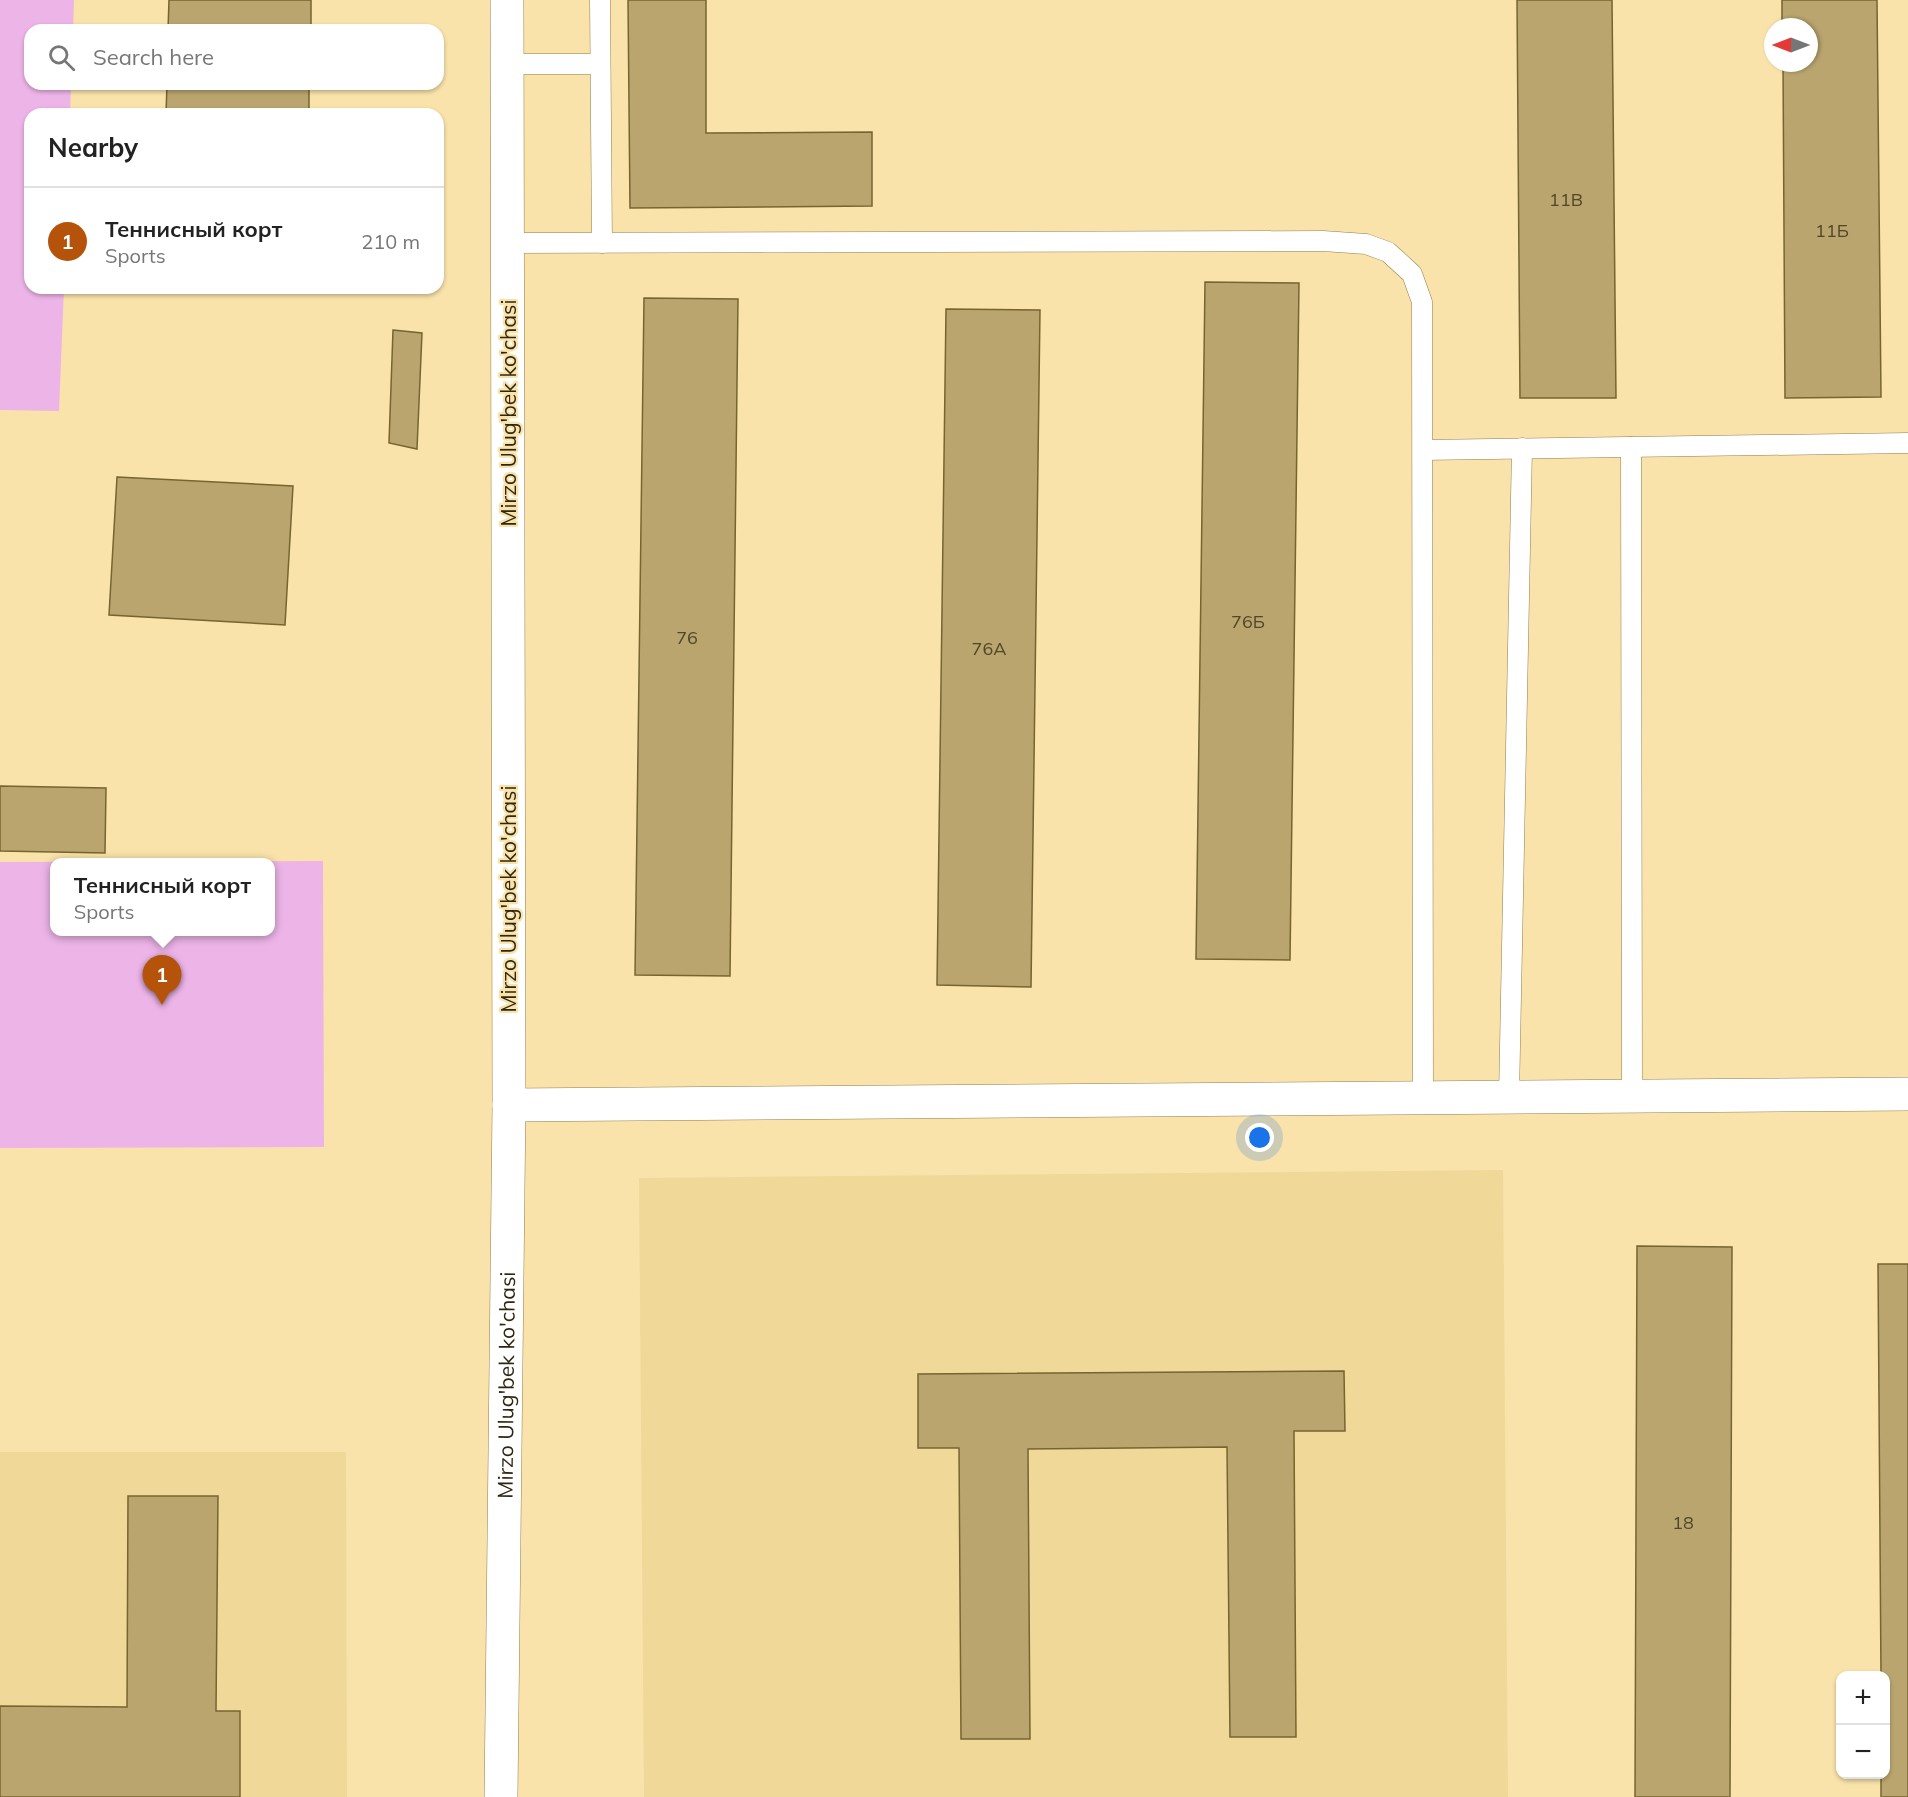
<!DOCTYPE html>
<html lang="en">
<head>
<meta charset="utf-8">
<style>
	:root { --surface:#fff; --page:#f2f2f2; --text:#222; --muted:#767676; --line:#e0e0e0; --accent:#b45309 }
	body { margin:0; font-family:Mulish,sans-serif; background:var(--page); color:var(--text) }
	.controls { position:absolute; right:18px; bottom:18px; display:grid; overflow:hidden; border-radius:12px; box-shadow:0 2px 4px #0004 }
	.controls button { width:54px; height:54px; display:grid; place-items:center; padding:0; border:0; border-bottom:2px solid var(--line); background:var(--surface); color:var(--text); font:30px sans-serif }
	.compass { position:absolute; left:1764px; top:18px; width:54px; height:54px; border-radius:50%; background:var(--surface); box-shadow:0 2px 4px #0004; rotate:270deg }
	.you { position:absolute; left:1260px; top:1138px; width:21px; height:21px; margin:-15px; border:4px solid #fff; border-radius:50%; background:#1a73e8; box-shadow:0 0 0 9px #1a73e833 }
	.badge { display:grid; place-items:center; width:39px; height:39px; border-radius:50%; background:var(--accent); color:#fff; font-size:20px; font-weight:700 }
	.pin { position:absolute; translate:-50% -50px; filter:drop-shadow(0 2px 3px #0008) }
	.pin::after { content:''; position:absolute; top:32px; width:21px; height:18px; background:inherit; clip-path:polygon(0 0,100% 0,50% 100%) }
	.popup { position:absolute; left:50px; top:858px; width:225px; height:78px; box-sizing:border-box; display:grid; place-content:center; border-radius:12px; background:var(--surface); filter:drop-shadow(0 2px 4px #0005); font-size:20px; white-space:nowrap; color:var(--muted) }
	.popup b { font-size:22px; color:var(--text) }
	.popup::after { content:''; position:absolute; left:50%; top:100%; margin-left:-12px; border:12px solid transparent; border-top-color:var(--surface) }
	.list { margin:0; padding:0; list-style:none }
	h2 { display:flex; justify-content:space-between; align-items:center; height:78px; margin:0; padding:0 24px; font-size:26px }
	h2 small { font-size:20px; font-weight:400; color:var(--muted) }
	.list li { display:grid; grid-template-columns:39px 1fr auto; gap:18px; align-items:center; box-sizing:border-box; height:108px; padding:0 24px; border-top:2px solid var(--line) }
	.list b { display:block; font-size:22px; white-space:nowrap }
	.list p { margin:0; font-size:20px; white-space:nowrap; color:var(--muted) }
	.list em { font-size:20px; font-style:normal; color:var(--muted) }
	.icon { flex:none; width:33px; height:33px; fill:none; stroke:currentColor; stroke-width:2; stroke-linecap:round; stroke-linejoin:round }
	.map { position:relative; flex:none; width:1908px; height:1797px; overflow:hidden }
	.search { position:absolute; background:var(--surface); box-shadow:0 2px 4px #0004; left:24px; top:24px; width:420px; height:66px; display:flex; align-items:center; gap:15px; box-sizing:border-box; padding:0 21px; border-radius:18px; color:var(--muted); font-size:22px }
	.panel { position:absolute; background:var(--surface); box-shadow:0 2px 4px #0004; left:24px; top:108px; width:420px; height:186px; border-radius:18px }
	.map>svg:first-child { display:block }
	.built { fill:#f0d898 }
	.green { fill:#edb4e8; fill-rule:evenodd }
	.building { fill:#baa56f; stroke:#77642f; stroke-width:1.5 }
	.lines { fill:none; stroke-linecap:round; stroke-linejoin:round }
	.lane-casing { stroke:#937f4b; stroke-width:21 }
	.street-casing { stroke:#937f4b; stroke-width:34 }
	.secondary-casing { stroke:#937f4b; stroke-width:34 }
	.lane { stroke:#fff; stroke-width:20 }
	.street { stroke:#fff; stroke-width:33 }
	.secondary { stroke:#fff; stroke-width:33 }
	.labels { text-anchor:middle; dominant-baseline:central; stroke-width:4.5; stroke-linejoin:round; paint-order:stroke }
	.number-label { font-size:18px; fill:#514628 }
	.street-label { font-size:21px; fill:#2e2610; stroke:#f9e3ab }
</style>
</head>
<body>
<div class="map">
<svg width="1908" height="1797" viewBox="0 0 1908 1797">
	<rect width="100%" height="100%" fill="#f9e3ab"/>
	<!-- built -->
	<g class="built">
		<polygon points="1503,1170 1508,1797 644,1797 639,1178"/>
		<polygon points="0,1452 346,1452 347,1797 0,1797"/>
	</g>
	<!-- green -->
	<g class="green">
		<polygon points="0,0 74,0 73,30 30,30 30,84 71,84 70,114 30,114 30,288 64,288 59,411 0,410"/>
		<path d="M323,861l1,286 -324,1v-286zM54,862h216v70h-216z"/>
	</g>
	<!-- building -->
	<g class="building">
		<polygon points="169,0 311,0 311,30 168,30"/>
		<polygon points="628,0 706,0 706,133 872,132 872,206 630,208"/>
		<polygon points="1517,0 1612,0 1616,398 1520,398"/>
		<polygon points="1782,0 1877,0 1881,397 1785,398 1783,63 1809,63 1809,27 1782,27"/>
		<polygon points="167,84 309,84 309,114 166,114"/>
		<polygon points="1205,282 1299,283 1290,960 1196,959"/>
		<polygon points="644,298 738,299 730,976 635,975"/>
		<polygon points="946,309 1040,310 1031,987 937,985"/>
		<polygon points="393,330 422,333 417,449 389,443"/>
		<polygon points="117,477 293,486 285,625 109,615"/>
		<polygon points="0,786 106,788 105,853 0,851"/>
		<polygon points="1637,1246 1732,1247 1730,1797 1635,1797"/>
		<polygon points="1878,1264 1908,1264 1908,1797 1881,1797 1881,1774 1886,1774 1886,1676 1881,1676"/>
		<polygon points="1344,1371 1345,1431 1294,1431 1296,1737 1230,1737 1227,1447 1028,1449 1030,1739 961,1739 959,1448 918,1448 918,1374"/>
		<polygon points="128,1496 218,1496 216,1711 240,1711 240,1797 0,1797 0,1706 127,1707"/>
	</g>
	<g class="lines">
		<!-- lane casing -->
		<g class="lane-casing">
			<g id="lane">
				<polyline points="600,0 602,243"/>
				<polyline points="507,64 600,64"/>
				<polyline points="507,243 1323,241 1366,244 1388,252 1412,274 1422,302 1423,1098"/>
				<polyline points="1631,447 1632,1096"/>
				<polyline points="1423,450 1908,443"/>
				<polyline points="1509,1097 1522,448"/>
			</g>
		</g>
		<!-- street casing -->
		<g class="street-casing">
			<polyline id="street" points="509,1105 1908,1094"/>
		</g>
		<!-- secondary casing -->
		<g class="secondary-casing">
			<g id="secondary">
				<path id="s1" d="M501,1797l8,-692 -2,-1105"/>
			</g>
		</g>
		<!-- lane -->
		<use href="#lane" class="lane"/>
		<!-- street -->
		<use href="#street" class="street"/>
		<!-- secondary -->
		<use href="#secondary" class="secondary"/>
	</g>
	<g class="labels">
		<!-- number labels -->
		<g class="number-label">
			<text x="1566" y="199">11В</text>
			<text x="1832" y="230">11Б</text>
			<text x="1248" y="621">76Б</text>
			<text x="687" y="637">76</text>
			<text x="989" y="648">76А</text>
			<text x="1683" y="1522">18</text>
		</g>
		<!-- street labels -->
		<g class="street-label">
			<text transform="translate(508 413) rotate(-90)">Mirzo Ulug'bek ko'chasi</text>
			<text transform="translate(508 899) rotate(-90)">Mirzo Ulug'bek ko'chasi</text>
			<text stroke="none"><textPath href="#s1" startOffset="412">Mirzo Ulug'bek ko'chasi</textPath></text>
		</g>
	</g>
</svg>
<div class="controls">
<button>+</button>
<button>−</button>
</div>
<svg class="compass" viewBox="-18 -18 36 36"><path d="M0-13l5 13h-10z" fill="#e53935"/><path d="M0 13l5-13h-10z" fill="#767676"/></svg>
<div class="you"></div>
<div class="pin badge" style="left:162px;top:1005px">1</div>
<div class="popup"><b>Теннисный корт</b>Sports</div>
<div class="search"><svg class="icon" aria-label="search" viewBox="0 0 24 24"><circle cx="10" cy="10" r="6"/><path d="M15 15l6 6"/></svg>Search here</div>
<section class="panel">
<h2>Nearby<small></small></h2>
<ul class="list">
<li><span class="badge">1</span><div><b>Теннисный корт</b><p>Sports</p></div><em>210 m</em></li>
</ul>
</section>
</div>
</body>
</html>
